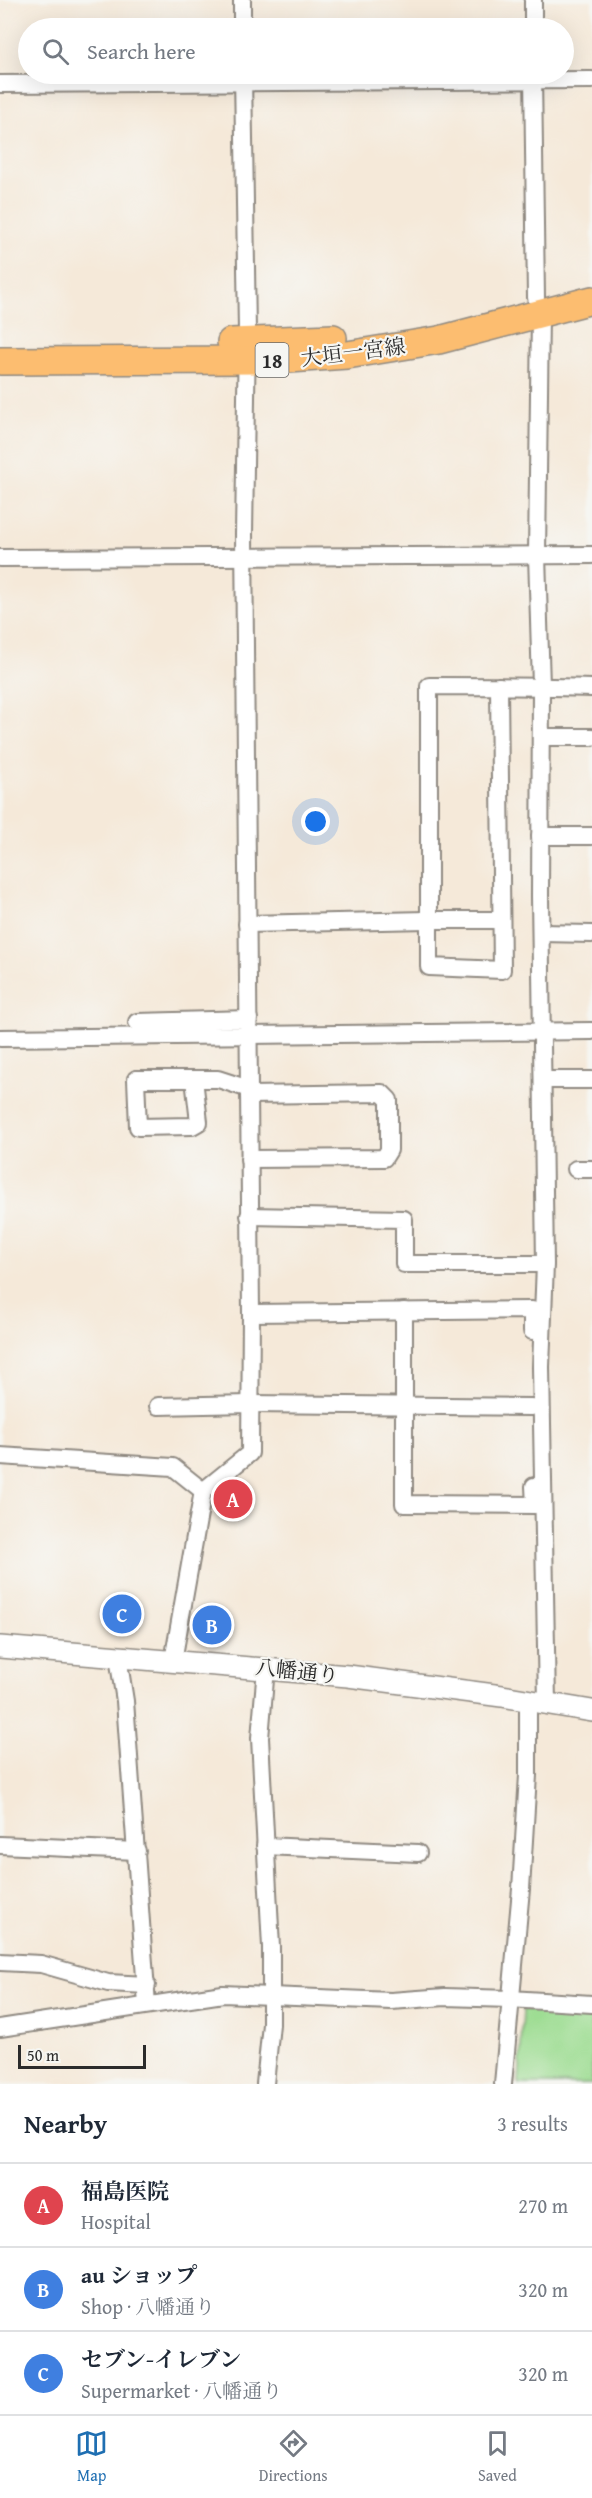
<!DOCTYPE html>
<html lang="en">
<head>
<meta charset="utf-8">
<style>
	:root { --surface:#fff; --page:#f2f2f3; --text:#1f2937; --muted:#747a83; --line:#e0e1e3; --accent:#1f6fb2 }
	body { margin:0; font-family:"Gentium Book Plus","Noto Serif JP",serif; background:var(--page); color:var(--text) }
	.scale { position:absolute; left:18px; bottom:15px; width:128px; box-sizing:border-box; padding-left:6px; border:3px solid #2b2b2b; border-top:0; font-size:16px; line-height:21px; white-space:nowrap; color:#2b2b2b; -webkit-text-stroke:4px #f6f6f2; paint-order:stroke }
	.you { position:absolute; left:316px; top:822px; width:21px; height:21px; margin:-15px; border:4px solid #fff; border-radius:50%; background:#1a73e8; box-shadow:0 0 0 9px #1a73e833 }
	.badge { display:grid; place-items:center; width:39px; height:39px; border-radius:50%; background:var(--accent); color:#fff; font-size:20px; font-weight:700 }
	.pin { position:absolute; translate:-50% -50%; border:3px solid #fff; box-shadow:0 2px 6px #0006 }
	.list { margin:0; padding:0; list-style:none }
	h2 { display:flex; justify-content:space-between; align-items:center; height:78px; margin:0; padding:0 24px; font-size:26px }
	h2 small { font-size:20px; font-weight:400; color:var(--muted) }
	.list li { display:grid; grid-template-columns:39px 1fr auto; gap:18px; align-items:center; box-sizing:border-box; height:84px; padding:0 24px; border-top:2px solid var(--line) }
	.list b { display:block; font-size:22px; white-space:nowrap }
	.list p { margin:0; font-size:20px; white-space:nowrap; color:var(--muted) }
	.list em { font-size:20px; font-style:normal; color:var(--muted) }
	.icon { flex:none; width:33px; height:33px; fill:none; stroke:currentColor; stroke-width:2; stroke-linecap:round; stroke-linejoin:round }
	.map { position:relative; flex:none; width:592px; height:2084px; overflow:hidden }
	.search { position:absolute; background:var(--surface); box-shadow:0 6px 24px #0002; left:18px; right:18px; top:18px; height:66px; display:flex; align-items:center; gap:15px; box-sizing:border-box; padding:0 21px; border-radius:33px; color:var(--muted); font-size:22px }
	.sheet { height:330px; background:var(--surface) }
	nav { display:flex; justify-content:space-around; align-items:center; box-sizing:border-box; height:84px; border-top:2px solid var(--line); background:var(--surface); font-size:16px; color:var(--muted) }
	nav a { display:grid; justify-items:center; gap:3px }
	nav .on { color:var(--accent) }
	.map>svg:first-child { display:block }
	.green { fill:#9edd93; stroke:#64845f; stroke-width:1.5 }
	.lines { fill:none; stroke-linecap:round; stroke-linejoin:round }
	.minor-casing { stroke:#908a82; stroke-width:20 }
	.tertiary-casing { stroke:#908a82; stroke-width:24 }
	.primary-casing { stroke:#908a82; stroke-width:30 }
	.minor { stroke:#fff; stroke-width:16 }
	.tertiary { stroke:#fff; stroke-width:21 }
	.primary { stroke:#fcbd6f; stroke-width:27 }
	.labels { text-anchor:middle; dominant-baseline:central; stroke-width:4.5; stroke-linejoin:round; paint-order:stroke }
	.shield { fill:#f6f6f2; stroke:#686867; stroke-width:1.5 }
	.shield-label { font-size:20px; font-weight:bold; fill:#2b2b2b }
	.street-label { font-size:21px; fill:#2b2b2b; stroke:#f6f6f2 }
</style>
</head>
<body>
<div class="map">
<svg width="592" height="2084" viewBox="0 0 592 2084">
	<rect width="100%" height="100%" fill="#f6f6f2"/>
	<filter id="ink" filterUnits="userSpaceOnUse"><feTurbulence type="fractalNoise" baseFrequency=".0167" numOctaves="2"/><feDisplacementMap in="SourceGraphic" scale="12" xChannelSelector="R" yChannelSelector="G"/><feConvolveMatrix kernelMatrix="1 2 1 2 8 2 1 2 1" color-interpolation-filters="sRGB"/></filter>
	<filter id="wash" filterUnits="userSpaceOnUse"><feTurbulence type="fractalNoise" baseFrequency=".008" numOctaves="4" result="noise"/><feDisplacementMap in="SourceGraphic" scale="24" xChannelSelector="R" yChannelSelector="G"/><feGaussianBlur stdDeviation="1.35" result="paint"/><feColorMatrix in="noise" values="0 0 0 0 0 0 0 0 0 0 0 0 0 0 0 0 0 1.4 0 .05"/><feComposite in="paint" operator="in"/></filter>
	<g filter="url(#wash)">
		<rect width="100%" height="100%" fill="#f5e9d9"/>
		<!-- green -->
		<polygon class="green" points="523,2009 592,2012 592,2084 519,2084"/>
	</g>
	<g filter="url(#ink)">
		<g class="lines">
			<!-- minor casing -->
			<g class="minor-casing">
				<g id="minor">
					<polyline points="242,0 242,28"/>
					<polyline points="533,0 533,28"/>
					<polyline points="533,74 536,298"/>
					<polyline points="0,84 592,80"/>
					<polyline points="540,314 537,555 541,686 540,896 545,1264 541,1367 547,1704"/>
					<polyline points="0,558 592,555"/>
					<path d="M499,686l3,284 -73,-3v-281c54,0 109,0 163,2"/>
					<polyline points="541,737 592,737"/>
					<polyline points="540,836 592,836"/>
					<polyline points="247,924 427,920 501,920"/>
					<polyline points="541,933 592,934"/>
					<polyline points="137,1022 249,1019"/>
					<polyline points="0,1038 592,1031"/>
					<polyline points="194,1079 199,1122 192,1126 138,1127 136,1079 218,1079 249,1089"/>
					<polyline points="544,1080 592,1080"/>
					<polyline points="249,1095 382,1093 389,1100 389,1150 384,1158 249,1159"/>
					<polyline points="576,1169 592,1169"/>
					<polyline points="249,1216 404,1219 404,1264 545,1264"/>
					<polyline points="404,1311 404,1504 535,1505 534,1486"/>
					<polyline points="251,1313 532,1310 532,1331"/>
					<polyline points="158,1406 250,1404 531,1407"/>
					<polyline points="0,1456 173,1467 203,1491"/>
					<polyline points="118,1657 125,1701 147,2005"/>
					<polyline points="173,1661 203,1491 250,1453 251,1313 244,534 247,331 243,74"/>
					<polyline points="0,1845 137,1851"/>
					<polyline points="265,1846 418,1853"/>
					<polyline points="0,1962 41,1964 108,1983 147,1985"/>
					<polyline points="0,2028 223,1994 391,2001 445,1997 510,1999 592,2004"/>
					<polyline points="265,2084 271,2024 271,1947 260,1738 266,1668"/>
					<polyline points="503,2084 521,1889 528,1775 528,1701"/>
				</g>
			</g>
			<!-- tertiary casing -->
			<g class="tertiary-casing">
				<polyline id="tertiary" points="0,1647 348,1676 502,1696 592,1711"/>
			</g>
			<!-- primary casing -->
			<g class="primary-casing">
				<g id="primary">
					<polyline points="231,342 333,338"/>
					<polyline points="0,361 275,360 347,355 439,340 592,300"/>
				</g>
			</g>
			<!-- minor -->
			<use href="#minor" class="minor"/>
			<!-- tertiary -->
			<use href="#tertiary" class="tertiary"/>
			<!-- primary -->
			<use href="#primary" class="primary"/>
		</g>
	</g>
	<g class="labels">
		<!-- shield labels -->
		<rect class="shield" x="255.5" y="343" width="33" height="34" rx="4.5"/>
		<g class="shield-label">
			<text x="272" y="360">18</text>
		</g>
		<!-- street labels -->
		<g class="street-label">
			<text transform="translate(353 352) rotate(-7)">大垣一宮線</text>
			<text transform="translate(297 1671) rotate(6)">八幡通り</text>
		</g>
	</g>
</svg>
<div class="scale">50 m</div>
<div class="you"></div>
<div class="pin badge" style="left:233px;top:1499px;background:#e0444e">A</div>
<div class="pin badge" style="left:212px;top:1625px;background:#3f7fe0">B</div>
<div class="pin badge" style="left:122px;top:1614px;background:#3f7fe0">C</div>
<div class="search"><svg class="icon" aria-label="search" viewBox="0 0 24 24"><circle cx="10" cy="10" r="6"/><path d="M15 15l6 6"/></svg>Search here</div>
</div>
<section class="sheet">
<h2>Nearby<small>3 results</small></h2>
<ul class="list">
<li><span class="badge" style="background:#e0444e">A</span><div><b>福島医院</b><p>Hospital</p></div><em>270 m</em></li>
<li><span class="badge" style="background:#3f7fe0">B</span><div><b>au ショップ</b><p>Shop · 八幡通り</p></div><em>320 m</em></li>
<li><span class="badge" style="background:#3f7fe0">C</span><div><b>セブン-イレブン</b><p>Supermarket · 八幡通り</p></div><em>320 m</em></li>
</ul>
</section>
<nav>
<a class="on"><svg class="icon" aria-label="map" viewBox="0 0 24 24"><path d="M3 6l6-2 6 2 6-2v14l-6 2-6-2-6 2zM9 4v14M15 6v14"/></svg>Map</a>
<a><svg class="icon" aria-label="directions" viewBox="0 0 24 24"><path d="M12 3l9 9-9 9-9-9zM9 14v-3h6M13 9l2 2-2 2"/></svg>Directions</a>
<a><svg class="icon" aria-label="saved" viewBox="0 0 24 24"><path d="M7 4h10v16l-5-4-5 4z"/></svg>Saved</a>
</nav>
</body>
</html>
